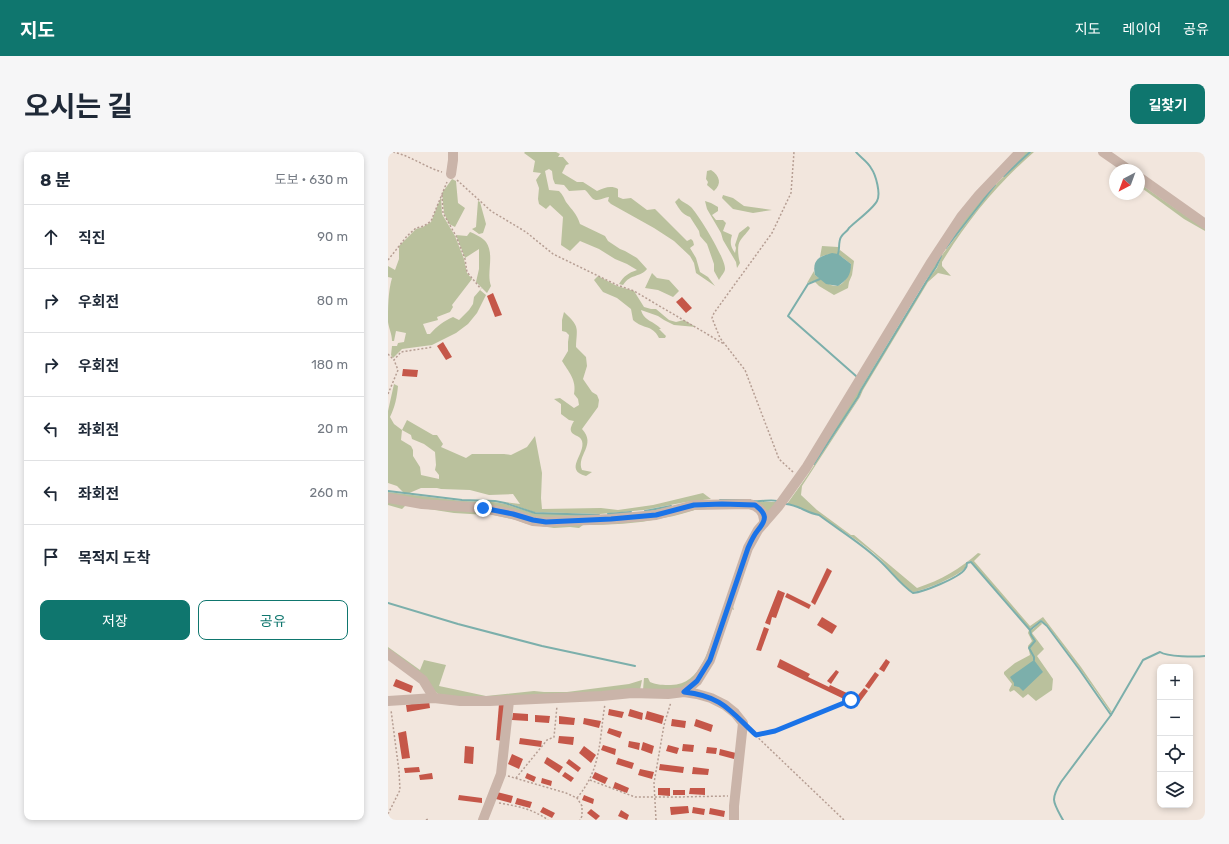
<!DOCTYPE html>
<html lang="ko">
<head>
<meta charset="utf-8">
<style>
	:root { --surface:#fff; --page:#f6f6f7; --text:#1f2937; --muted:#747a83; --line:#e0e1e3; --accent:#0f766e }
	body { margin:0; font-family:Rubik,"Noto Sans KR",sans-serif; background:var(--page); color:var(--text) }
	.controls { position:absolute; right:12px; bottom:12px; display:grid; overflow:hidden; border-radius:8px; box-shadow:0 2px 6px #0003 }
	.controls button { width:36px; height:36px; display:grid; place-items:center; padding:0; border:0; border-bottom:1px solid var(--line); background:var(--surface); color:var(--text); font:20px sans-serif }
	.compass { position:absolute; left:721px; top:12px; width:36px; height:36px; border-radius:50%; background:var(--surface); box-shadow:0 2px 6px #0003; rotate:221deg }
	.stop { position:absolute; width:12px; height:12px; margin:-9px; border:3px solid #1a73e8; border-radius:50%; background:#fff }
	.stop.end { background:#1a73e8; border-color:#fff; box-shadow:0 1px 4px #0008 }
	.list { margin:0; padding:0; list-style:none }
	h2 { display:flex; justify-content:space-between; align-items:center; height:52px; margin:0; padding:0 16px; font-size:17px }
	h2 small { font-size:13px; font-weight:400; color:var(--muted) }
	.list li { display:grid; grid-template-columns:26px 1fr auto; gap:12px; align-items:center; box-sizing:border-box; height:64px; padding:0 16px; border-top:1px solid var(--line) }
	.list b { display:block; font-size:15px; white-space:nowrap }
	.list em { font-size:13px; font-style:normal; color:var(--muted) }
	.actions { display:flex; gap:8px; padding:12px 16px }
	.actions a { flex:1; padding:9px 0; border:1px solid var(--accent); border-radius:8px; text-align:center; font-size:14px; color:var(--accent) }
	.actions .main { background:var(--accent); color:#fff }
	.icon { flex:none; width:22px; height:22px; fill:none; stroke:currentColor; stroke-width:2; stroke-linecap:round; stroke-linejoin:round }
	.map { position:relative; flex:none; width:817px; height:668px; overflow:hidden; border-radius:8px }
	header { display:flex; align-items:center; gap:24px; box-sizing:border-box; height:56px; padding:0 20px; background:var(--accent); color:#fff }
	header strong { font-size:19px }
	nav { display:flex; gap:22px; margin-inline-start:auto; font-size:14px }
	.intro { display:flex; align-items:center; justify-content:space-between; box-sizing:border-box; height:96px; padding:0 24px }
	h1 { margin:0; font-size:28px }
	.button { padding:10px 18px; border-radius:8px; background:var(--accent); color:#fff; font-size:14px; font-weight:700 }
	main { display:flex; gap:24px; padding:0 24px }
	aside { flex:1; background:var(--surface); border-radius:8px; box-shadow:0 2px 6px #0003 }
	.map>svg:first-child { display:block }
	.green { fill:#bac19d; fill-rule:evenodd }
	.water { fill:#7cafab }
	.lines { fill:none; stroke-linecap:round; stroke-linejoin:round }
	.stream { stroke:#7cafab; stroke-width:2 }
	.building { fill:#c55749 }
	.path { stroke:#b69e93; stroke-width:1.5; stroke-dasharray:2 2; stroke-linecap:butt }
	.minor { stroke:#cab4a9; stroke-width:10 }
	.route { stroke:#1a73e8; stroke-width:5 }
</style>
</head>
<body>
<header>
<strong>지도</strong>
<nav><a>지도</a><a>레이어</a><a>공유</a></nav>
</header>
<div class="intro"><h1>오시는 길</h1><a class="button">길찾기</a></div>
<main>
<aside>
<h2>8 분<small>도보 · 630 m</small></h2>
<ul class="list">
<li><svg class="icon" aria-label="ahead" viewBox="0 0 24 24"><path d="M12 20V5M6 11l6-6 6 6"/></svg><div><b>직진</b></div><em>90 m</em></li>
<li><svg class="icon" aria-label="right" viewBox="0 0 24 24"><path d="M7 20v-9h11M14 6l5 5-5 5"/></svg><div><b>우회전</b></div><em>80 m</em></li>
<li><svg class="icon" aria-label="right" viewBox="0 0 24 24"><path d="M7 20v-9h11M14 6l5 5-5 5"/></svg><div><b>우회전</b></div><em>180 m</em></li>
<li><svg class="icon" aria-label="left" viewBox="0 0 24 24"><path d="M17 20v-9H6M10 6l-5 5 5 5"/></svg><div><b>좌회전</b></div><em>20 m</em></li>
<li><svg class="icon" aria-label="left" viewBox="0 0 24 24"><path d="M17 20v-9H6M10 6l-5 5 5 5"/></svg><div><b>좌회전</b></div><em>260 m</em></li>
<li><svg class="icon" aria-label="arrive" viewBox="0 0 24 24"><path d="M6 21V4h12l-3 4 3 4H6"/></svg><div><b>목적지 도착</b></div></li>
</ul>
<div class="actions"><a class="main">저장</a><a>공유</a></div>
</aside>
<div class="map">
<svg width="817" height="668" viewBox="0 0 817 668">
	<rect width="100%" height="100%" fill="#f2e6dd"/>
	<!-- green -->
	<g class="green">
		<path d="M137,0h31l4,2 -2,3h5l6,7 -3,1 -4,8 15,9h6l14,9c7,-3 14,-6 21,-2v8l5,2 8,-1 16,12 8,-1 32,32 4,-2 2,2 1,4 -4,3 6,10 4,14 8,5 7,9 -19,-13 -2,-10 -4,-7 -16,-15 -20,-13 -43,-24 -3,-3 1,-4c-5,0 -12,6 -17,1 -3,-3 -4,-6 -7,-8l-16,1 -5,-6 -9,-1 -2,-5 -1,-8 -3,-2 -4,2 4,19 10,1c4,4 5,7 7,11 6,8 11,12 14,22l25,12 3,5 12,8 5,2 12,7 10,11c-7,9 -16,4 -24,16l-4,-1c5,-8 9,-11 18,-14l-10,-6 -12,-5 -16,-10 -19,-8 -10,10 -9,-6 2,-28 -13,-12 -4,4 -7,-5 -1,-5 1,-11 -3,-8 5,-7 -8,-1 2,-11 -11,-8z"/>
		<path d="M636,0h5l-32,30 -56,73 -5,12 -11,14 -65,109 -2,7c-22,33 -43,67 -67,99 -12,17 -29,31 -39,50l-20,57 2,7 -2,-1 -1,-4 19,-57 4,-10 28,-32 23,-33 112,-184 45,-70 16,-21z"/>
		<path d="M643,0h3c-37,32 -67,69 -92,110v4l9,10 -13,-3 -10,9 -65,108 -3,7 -58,89 -1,9 16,15 34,25h3l63,53c24,-8 43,-19 61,-35l3,1 -7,7 56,65 13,-9 38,50 31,45 -1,1c-20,-30 -42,-59 -63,-87l-7,-6 -11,9 -59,-68 -4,1c-1,2 -1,4 -2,6 -6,8 -42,23 -52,24 -13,-8 -22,-22 -33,-33 -18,-17 -41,-30 -61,-44 -12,-3 -20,-10 -32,-11l20,-28 52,-79 3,-8 64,-107 11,-14 5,-13 56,-73z"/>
		<path d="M323,18c9,6 11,14 3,21l-7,-6 1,-3 -2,-3 1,-8z"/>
		<polygon points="64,27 68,29 70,51 77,56 67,75 61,72 56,61 54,41"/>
		<polygon points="751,31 817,77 817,79 796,67 751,34"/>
		<polygon points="335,43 345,46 356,54 384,58 365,61 345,57 334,46"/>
		<path d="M53,45l1,17 13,22 9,23 3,14 5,6 -20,26 1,2 -3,5 -13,5 1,3 -15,4 4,10h3c7,-8 14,-13 23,-17l6,3 10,-10 4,-6 1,-7 6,-7 6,5 -9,18 -9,11 -12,9 -24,12 -30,4 -9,9 -2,-3 1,-9h5l1,-3 6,-1 2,-9 -10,-2 -2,10h-2c0,-7 -3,-12 -4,-19 0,-14 0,-30 4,-44l-4,-1v-11l7,4 4,-11v-13l17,-17 7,-2 8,-5z"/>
		<path d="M291,46c2,4 8,5 12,9 7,7 35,52 34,62 0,3 -4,7 -6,11l-5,-9v-7l-7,-20 -7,-8 -1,-5 -9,-14c-7,-2 -11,-8 -15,-15z"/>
		<polygon points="90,49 92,50 98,72 95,81 91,82 84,77 88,75"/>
		<path d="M317,49l6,2 7,4v4l-6,4 4,5h7l3,3 -3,8 9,4c-2,7 -2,11 3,18l1,-5 -1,-3 4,-12 9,-7 2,2c-2,4 -7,8 -10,13 -3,4 -2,16 0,22l-3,5 -1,-6 -13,-22 -2,-7 -14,-24z"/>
		<path d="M82,80c5,2 13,6 16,10 9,13 0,31 5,44l-4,7 -11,-11 3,-13v-20l-14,9 -9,-23 11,1z"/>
		<path d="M434,94l16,1v6l2,-3 14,11 -2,14 -3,7 -1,6 -14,7 -15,-9 -4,-4 2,-2 -10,3 7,-12 1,4c21,16 29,16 36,-11 -13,-10 -15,-13 -31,-7z"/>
		<polygon points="264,121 269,126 281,128 291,139 285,145 270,138 257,136"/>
		<path d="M210,124l19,10 17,5 10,16 7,2h5l13,11 7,2 8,-2 12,7 -22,-2 -10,-5 -6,-4 -17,-6c3,11 13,11 20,19h-2l7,7 -1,2h-6c-7,-14 -15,-8 -26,-18l-2,-11 -14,-11 -14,-6 -9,-12z"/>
		<path d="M176,160c16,15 13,15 12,35l10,10 1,9 -4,13 9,13 5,3 2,5 -1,7 -16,22c15,16 -6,26 0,41l10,2 -6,4c-23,-6 0,-22 -4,-35 -2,-8 -18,-4 -8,-20l-5,-1 -8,-6v-10l-7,-5 6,-1 14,10 5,-3 -1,-6 -4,-5c3,-14 -6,-23 -12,-33l6,-10v-9l1,-7 -3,-3 -4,-1v-11z"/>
		<path d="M6,232l4,2c-1,11 -3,21 -8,31l4,7 8,6 5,-10 26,15h4l6,9 -2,3 25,11 6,-4h32l7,1 16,-8 8,-11 7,37 -1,25 1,11 59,-1 17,2 35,-5 50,-12 8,6 -25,3 -42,8 -44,4 -66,-2 -29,-10 15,2 -7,-10 -24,1 -19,-5 -29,-1 -4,-1h-16l-14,6 -3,-1 -7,-7 -9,-3v-72zM14,278l9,5 1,4 12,5 11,8 1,13 -1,5 4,5v4l-18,-4 -1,-8 -7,-11v-6l-2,-4 -10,-6z"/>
		<polygon points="0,340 74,349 106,350 117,352 148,362 193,362 213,364 258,360 308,349 389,350 380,364 368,353 269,361 159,368 0,344"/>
		<path d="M0,347l93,11 52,12 171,-15c-13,4 -27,9 -41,11 -27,6 -53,7 -80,7l-4,3 -9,-1 -16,1 -27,-4 -11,-4 -27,-6 -2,1 -33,-2 -45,-7h-4l-3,3 -14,-4z"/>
		<polygon points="653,470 654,472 644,481 656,497 649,504 665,527 664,538 648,549 640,542 635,546 626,538 622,540 621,538 624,532 616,522 616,520 627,511 642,503 640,494 644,489 640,481 641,478 645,477"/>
		<path d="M330,471l-13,43 -21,23 -41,1 1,-12h4l2,4c7,3 13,3 21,3 31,0 38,-39 47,-62z"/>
		<polygon points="0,495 32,518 36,508 58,513 51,534 98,544 146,539 156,540 179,540 241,532 254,528 252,538 97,548 50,542 0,500"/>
	</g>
	<!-- water -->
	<g class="water">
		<path d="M444,101l6,1 13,10c0,11 -4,16 -13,22l-12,-2 -11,-9c-3,-15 3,-18 17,-22z"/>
		<polygon points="646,508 655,520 635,539 631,535 626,534 626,531 622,525"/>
	</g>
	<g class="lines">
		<!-- stream -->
		<g class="stream">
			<polyline points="616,24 642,0"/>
			<polyline points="558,96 607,33"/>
			<path d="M450,102c2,-5 0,-12 3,-17 2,-4 6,-5 8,-9 7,-7 24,-19 28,-27 4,-7 -1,-26 -6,-33 -3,-6 -11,-11 -15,-16"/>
			<polyline points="432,127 420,132 400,164 468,224"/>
			<polyline points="426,312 470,245 473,238 538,130 548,115 553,104"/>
			<polyline points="0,339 74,348 107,349 117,351 147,361 211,363"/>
			<polyline points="332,348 362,348"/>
			<path d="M366,349c8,1 16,-2 23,0"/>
			<path d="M398,352c13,1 20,9 33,11 20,15 42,28 60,45 12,11 21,24 34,33 10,-1 46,-15 52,-24 1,-1 2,-4 2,-6l4,-1 59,68 11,-9 6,5 32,43 32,46 32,-55 17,-8c7,5 36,5 45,4"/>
			<polyline points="257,359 283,354"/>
			<polyline points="220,362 243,360"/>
			<polyline points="0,451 70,472 154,494 247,514"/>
			<polyline points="642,478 643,483 647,489 641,496 646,505 646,508"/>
			<path d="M675,668c-10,-18 -13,-20 -2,-38l50,-67"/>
		</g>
	</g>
	<!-- building -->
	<g class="building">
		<polygon points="105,141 114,163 107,165 99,144"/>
		<polygon points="294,145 304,156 298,161 288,150"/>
		<polygon points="55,190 64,205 58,208 49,194"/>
		<polygon points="15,217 30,218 29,225 14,224"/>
		<polygon points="439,416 444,419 427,453 423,450"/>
		<polygon points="390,438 397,441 388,466 384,465 382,473 377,471"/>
		<polygon points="399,441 423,453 421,457 397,445"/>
		<polygon points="434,465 449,474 444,482 429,473"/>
		<polygon points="376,475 381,477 373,499 368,498"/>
		<polygon points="392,507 422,522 420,525 441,535 442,533 461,542 458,548 389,515"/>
		<polygon points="498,507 502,510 496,520 491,517"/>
		<polygon points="448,518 451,520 443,532 439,529"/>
		<polygon points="487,520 491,523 481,537 477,534"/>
		<polygon points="8,527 25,534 23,541 5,534"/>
		<polygon points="476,536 480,539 471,551 466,548"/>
		<polygon points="41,549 42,556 19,560 18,553"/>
		<polygon points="111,552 117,553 114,589 108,588"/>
		<polygon points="221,557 236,560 234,566 220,563"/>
		<polygon points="242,557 255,561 254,568 240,564"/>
		<polygon points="259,559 276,564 274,572 257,567"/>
		<polygon points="125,561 140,562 140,569 124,568"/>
		<polygon points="147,563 162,564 161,571 147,570"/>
		<polygon points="171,564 187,566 186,573 171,572"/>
		<polygon points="196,566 213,569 211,576 195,572"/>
		<polygon points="284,567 298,569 297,576 283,574"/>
		<polygon points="308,567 325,573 323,580 306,574"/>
		<polygon points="221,576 234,580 232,586 219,581"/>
		<polygon points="18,579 22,606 14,607 10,581"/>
		<polygon points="171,584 186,585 185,593 170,591"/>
		<polygon points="132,586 154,589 153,595 131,592"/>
		<polygon points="241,589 252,591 251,598 240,595"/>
		<polygon points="255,590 266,594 264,602 253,598"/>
		<polygon points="295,592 306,593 305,600 294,599"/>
		<polygon points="215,593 228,597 227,603 213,598"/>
		<polygon points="280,593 291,596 289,602 278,599"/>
		<polygon points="77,594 86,595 85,612 76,611"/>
		<polygon points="196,594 208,603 203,611 191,601"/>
		<polygon points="319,595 329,596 328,602 318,601"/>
		<polygon points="332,597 348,601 346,607 331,603"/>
		<polygon points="124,602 135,607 131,617 120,612"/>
		<polygon points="159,605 175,615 171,621 156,611"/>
		<polygon points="230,606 246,611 244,617 228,612"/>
		<polygon points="181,607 193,616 190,620 178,611"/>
		<polygon points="272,612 296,615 295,621 271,618"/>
		<polygon points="31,615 32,620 17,621 16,616"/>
		<polygon points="305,615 321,617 320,623 304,622"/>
		<polygon points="252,617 266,620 264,627 250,623"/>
		<polygon points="177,620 186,626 183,630 174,624"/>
		<polygon points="207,620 220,626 217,632 204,626"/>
		<polygon points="44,621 45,627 32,628 31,623"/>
		<polygon points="139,621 148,625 146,630 137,626"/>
		<polygon points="154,626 164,629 163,634 153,631"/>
		<polygon points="227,630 241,636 239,641 225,636"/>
		<polygon points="270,636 282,636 282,644 270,643"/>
		<polygon points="302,636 317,636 317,643 301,642"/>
		<rect x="285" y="638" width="12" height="5"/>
		<polygon points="109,640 125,644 123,651 108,647"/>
		<polygon points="71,643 94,646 94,651 70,648"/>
		<polygon points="196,643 206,647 205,652 194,648"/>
		<polygon points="129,646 144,650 142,656 127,652"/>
		<polygon points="300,654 301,661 283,663 282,655"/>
		<polygon points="155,655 167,661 164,666 152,660"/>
		<polygon points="305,655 317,657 316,663 304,661"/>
		<polygon points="322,656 337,659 336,665 321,662"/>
		<polygon points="203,657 212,664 208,668 199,661"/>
		<polygon points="233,658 241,663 239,668 230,664"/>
	</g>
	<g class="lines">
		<!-- path -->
		<g class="path">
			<path d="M5,0c18,4 32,15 49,20"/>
			<polyline points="69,28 103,59 138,80 165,102 229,133 246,139 336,192"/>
			<polyline points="54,43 55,61 68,84 77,107 79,120 93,137"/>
			<polyline points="0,108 19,84 28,76 36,74 43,69 59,30"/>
			<polyline points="0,202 6,208"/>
			<polyline points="0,242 10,218 6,208 13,200 45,195"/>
			<polyline points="405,320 391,307 357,218 332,186 324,166 326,161 384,81 403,41 406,0"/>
			<polyline points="362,578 456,668"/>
			<polyline points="367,583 387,579 463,548"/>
			<polyline points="120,624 178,641 189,646 194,654 194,664 192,668"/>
			<polyline points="128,626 159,588 166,585 169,554"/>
			<polyline points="202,628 247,645 290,645 340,644"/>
			<path d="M189,646c25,-30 22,-58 28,-94"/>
			<path d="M111,651c18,3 34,6 49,17"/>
			<polyline points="0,662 12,638 11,619 3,558"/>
			<polyline points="38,668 40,667 41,668"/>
			<polyline points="268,668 266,631 276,573 283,550"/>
		</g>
		<!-- minor -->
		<g class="minor">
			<polyline points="715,0 741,18"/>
			<polyline points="63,22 65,8 65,0"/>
			<polyline points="751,25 817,72"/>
			<path d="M0,346l34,6 61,4 30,6 20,7 13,1 65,-3 45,-4 38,-10 55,-1c10,2 16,9 15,19"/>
			<polyline points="0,502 35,528 46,546"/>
			<polyline points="296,540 309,529 322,508 360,396 370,378 390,355 418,316 542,112 573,65 591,43 632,0"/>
			<polyline points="0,549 46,546 72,549 102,549 214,544 244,541 280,542 296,540 309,542 323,546 337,553 347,561 355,571 346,654 346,668"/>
			<polyline points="95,668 113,622 121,549"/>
		</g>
	</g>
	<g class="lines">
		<!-- route -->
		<path class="route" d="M95,356l30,6 20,6 13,2 65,-3 45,-4 38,-10 28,-1 33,1c12,9 12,14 3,25 -4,5 -7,11 -10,18l-38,112 -13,21 -13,11c38,4 46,19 72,43l19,-4 76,-31"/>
	</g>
</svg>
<div class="controls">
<button>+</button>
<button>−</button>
<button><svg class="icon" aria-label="locate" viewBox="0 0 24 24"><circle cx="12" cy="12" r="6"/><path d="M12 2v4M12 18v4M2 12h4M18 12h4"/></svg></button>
<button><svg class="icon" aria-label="layers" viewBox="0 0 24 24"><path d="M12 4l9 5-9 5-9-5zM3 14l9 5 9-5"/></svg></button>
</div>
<svg class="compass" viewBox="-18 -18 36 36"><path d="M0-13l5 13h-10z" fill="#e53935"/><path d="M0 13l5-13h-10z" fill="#747a83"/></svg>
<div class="stop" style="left:463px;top:548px"></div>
<div class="stop end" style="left:95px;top:356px"></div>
</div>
</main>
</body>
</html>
